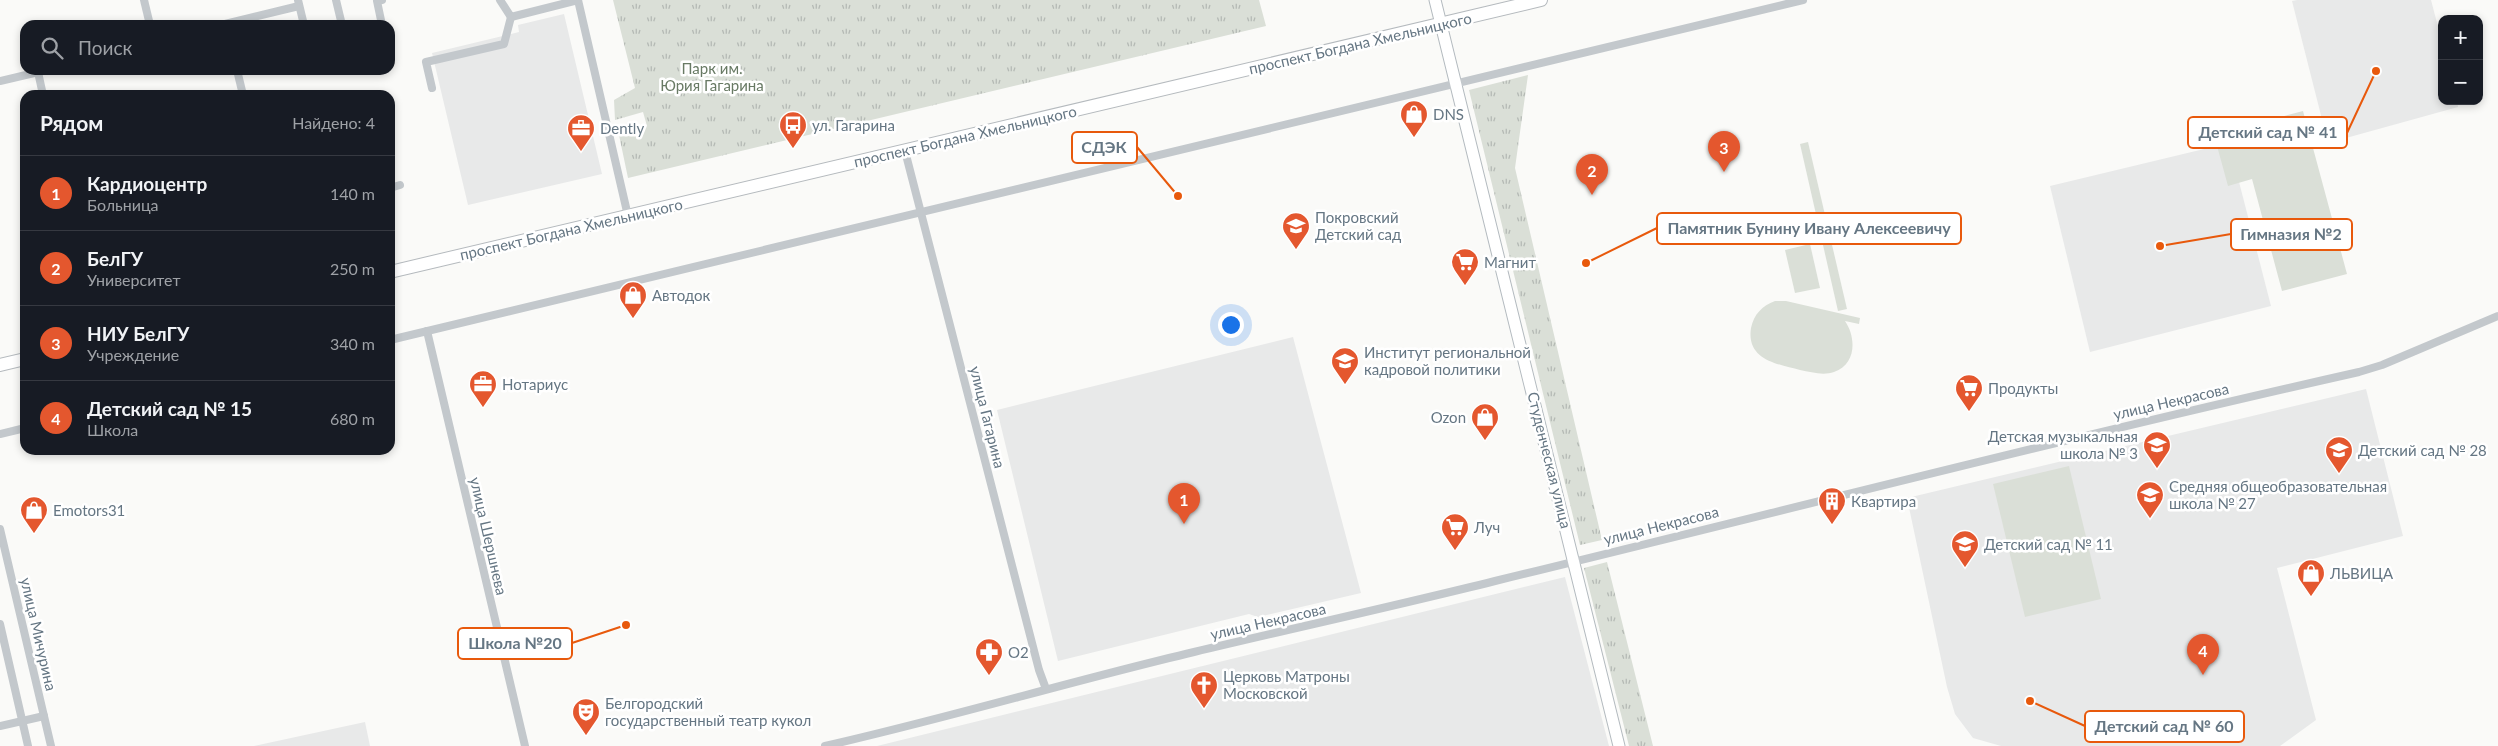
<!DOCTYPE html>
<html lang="ru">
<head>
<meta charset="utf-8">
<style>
	:root { --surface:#171b24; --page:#242831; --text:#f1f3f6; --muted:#9ea1a6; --line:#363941; --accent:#e4572e }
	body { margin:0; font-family:Lato,sans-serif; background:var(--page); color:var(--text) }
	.controls { position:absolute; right:15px; top:15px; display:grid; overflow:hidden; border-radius:10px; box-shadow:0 2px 8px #0003 }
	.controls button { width:45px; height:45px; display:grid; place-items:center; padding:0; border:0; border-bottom:1px solid var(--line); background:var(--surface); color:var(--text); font:25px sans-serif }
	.you { position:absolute; left:1230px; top:324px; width:18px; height:18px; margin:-12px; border:4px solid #fff; border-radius:50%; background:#1a73e8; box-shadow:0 0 0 8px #1a73e833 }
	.badge { display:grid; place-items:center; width:32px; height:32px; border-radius:50%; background:var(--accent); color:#fff; font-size:16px; font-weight:700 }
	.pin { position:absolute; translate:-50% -41px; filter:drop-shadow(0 1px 2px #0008) }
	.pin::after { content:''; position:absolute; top:26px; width:18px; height:15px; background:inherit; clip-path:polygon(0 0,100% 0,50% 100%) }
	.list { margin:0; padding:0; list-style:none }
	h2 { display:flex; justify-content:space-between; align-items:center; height:65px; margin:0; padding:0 20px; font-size:21px }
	h2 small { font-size:16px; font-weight:400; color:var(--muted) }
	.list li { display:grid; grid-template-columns:32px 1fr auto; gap:15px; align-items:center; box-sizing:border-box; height:75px; padding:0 20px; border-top:1px solid var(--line) }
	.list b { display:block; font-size:19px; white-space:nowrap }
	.list p { margin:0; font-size:16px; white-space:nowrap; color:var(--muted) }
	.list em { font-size:16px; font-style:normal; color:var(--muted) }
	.icon { flex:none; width:28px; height:28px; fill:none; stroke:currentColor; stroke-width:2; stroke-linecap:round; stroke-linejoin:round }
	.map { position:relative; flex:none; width:2498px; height:746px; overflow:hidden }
	.search { position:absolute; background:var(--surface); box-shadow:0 2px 8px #0003; left:20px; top:20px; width:375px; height:55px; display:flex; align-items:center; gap:12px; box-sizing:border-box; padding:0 18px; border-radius:15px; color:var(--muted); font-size:19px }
	.panel { position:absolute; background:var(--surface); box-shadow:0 2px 8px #0003; left:20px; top:90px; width:375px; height:365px; border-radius:15px }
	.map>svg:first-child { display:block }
	.built { fill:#e8e9e9 }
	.park { fill:url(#park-tufts) }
	.pitch { fill:#dadfd7 }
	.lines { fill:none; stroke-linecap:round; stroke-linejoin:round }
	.secondary-casing { stroke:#b3babf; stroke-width:13 }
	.primary-casing { stroke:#b5babe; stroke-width:14 }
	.street { stroke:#c3c8cc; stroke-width:8 }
	.secondary { stroke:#fff; stroke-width:11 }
	.primary { stroke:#fff; stroke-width:12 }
	.labels { text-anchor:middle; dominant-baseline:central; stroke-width:5; stroke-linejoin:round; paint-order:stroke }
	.street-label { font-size:15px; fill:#657683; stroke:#fff }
	.park-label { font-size:15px; fill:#687a64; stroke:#fff }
	.poi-label { font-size:15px; fill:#657683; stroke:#fff; text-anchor:start }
	.leader { fill:none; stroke:#e8590c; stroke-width:2 }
	.callout-dot { fill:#e8590c; stroke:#fff; stroke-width:2 }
	.callout { fill:#fff; stroke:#e8590c; stroke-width:2 }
	.callout-label { font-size:16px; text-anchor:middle; font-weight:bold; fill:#657683 }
</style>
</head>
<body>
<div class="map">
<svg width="2498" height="746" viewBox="0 0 2498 746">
	<defs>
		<pattern id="park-tufts" width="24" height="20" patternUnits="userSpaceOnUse" patternTransform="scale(1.25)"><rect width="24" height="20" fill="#dadfd7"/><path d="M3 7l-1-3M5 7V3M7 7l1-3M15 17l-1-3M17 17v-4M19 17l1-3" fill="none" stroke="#b4b9b4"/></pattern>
	</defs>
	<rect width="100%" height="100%" fill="#fafaf8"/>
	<!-- built -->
	<g class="built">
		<polygon points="2297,0 2431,0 2442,42 2442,101 2457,101 2458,107 2328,143 2292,1"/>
		<polygon points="564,14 602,174 468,205 432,53 519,32 518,25"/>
		<polygon points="2229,143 2271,306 2090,352 2050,186"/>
		<polygon points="1293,337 1361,593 1258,617 1249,614 1058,661 997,410"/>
		<polygon points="2366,389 2403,536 2277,568 2316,720 2280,746 2001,746 1973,738 1955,714 1947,687 1907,498"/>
		<polygon points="1565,577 1609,746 877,746"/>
		<polygon points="365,722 370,746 254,746"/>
	</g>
	<!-- park -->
	<g class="park">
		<polygon points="613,0 1259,0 1266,26 628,178 619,135 647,126 643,112 615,120 614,100 635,88"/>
		<polygon points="1528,75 1515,168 1602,540 1580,545 1469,90"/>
		<polygon points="1607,562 1653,746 1629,746 1584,568"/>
	</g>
	<!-- pitch -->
	<g class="pitch">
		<polygon points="2303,111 2347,274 2282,291 2252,179 2228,186 2214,135"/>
		<polygon points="1808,142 1847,309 1838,311 1800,144"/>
		<polygon points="1810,244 1820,288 1795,293 1785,250"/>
		<path d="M1775,301h11l74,17 -1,6 -14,-3c11,16 12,43 -11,51 -11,4 -23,0 -34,-2 -22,-6 -54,-10 -49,-42 3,-14 11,-22 24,-27z"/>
		<polygon points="2069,466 2101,599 2025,617 1993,484"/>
	</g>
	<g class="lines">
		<!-- secondary casing -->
		<g class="secondary-casing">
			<polyline id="secondary" points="1435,0 1619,746"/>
		</g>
		<!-- primary casing -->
		<g class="primary-casing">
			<g id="primary">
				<polyline points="390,272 1541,0"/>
				<polyline points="0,365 25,359"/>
			</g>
		</g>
		<!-- street -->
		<g class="street">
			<polyline points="144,0 150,25"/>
			<polyline points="298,0 304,25"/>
			<polyline points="336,0 342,25"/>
			<polyline points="382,0 377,1 382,25"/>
			<polyline points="500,0 511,17 578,0"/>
			<polyline points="578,0 628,216"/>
			<polyline points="221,25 299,6"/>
			<polyline points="237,70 243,95"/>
			<polyline points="38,72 43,95"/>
			<polyline points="0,81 47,70"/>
			<polyline points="432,88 426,62 504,44 511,17"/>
			<polyline points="905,151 1039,670 1046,689"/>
			<polyline points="390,188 400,185"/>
			<polyline points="427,331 525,746"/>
			<polyline points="390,340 1803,0"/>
			<polyline points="0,434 25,428"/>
			<polyline points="0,529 51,746"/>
			<polyline points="0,624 28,746"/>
			<polyline points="0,726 44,716"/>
			<path d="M825,746c124,-28 246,-65 369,-94 100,-24 201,-46 301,-71 288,-70 575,-144 864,-209l23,-7 116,-49"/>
		</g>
		<!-- secondary -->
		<use href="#secondary" class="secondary"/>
		<!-- primary -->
		<use href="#primary" class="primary"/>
	</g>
	<!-- icons -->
	<defs>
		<g id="shop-pin" transform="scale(1.4375)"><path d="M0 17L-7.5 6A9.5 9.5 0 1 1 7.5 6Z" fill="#e4572e" stroke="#fff"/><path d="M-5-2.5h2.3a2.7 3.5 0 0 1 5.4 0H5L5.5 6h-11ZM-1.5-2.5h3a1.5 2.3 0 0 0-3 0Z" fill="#fff"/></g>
		<g id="bus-pin" transform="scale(1.4375)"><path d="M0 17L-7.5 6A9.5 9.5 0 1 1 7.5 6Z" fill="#e4572e" stroke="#fff"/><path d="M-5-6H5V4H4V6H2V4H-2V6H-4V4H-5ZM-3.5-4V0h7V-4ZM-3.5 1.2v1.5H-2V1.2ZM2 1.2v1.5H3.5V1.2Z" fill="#fff"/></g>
		<g id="office-pin" transform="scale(1.4375)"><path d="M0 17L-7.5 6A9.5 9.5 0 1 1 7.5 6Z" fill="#e4572e" stroke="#fff"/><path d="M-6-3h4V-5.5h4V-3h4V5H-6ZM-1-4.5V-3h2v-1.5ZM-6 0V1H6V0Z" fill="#fff"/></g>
		<g id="school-pin" transform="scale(1.4375)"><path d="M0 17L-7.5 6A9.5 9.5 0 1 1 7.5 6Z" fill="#e4572e" stroke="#fff"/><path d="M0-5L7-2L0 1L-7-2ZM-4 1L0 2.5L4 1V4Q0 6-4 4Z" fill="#fff"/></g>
		<g id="supermarket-pin" transform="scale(1.4375)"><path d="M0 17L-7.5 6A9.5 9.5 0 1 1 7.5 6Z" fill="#e4572e" stroke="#fff"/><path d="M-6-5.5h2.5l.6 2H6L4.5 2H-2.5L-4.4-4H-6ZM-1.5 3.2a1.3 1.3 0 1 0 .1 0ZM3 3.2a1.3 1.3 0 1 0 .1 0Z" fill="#fff"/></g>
		<g id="university-pin" transform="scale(1.4375)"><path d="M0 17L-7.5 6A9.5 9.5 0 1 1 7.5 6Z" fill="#e4572e" stroke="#fff"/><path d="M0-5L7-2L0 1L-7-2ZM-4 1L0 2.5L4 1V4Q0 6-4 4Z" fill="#fff"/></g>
		<g id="building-pin" transform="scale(1.4375)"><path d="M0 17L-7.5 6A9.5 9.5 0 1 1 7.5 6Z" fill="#e4572e" stroke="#fff"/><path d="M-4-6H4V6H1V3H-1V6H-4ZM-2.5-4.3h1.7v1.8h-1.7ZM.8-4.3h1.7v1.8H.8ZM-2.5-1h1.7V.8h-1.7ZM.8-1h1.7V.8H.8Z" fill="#fff"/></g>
		<g id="pharmacy-pin" transform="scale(1.4375)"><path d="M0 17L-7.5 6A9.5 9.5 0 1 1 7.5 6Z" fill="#e4572e" stroke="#fff"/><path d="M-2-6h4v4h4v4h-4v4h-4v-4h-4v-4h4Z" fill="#fff"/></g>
		<g id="church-pin" transform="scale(1.4375)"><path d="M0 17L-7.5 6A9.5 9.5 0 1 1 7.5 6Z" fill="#e4572e" stroke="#fff"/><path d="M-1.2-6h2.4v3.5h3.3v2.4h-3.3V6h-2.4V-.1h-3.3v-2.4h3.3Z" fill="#fff"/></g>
		<g id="theatre-pin" transform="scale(1.4375)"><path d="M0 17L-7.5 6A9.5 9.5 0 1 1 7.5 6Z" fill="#e4572e" stroke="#fff"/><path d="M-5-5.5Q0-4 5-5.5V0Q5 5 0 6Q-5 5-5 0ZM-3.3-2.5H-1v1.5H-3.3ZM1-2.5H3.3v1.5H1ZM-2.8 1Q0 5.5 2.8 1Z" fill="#fff"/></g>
	</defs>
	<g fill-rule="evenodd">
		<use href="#shop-pin" x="1414" y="114"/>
		<use href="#bus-pin" x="793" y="125"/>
		<use href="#office-pin" x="581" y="128"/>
		<use href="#school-pin" x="1296" y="226"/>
		<use href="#supermarket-pin" x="1465" y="262"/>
		<use href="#shop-pin" x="633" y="295"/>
		<use href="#university-pin" x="1345" y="361"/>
		<use href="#office-pin" x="483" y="384"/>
		<use href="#supermarket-pin" x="1969" y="388"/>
		<use href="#shop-pin" x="1485" y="417"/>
		<use href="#school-pin" x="2157" y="445"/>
		<use href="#school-pin" x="2339" y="450"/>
		<use href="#school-pin" x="2150" y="495"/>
		<use href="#building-pin" x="1832" y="501"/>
		<use href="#shop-pin" x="34" y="510"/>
		<use href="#supermarket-pin" x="1455" y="527"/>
		<use href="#school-pin" x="1965" y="544"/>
		<use href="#shop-pin" x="2311" y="573"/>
		<use href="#pharmacy-pin" x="989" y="652"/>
		<use href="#church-pin" x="1204" y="685"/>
		<use href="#theatre-pin" x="586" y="712"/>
	</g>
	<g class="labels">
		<!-- street labels -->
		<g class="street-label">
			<text transform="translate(1360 43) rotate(-13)">проспект Богдана Хмельницкого</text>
			<text transform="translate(965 136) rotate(-13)">проспект Богдана Хмельницкого</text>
			<text transform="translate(571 229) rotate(-13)">проспект Богдана Хмельницкого</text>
			<text transform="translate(2171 401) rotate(-13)">улица Некрасова</text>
			<text transform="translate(988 417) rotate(76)">улица Гагарина</text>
			<text transform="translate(1550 460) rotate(76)">Студенческая улица</text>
			<text transform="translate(1661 525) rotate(-14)">улица Некрасова</text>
			<text transform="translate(489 536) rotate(77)">улица Шершнева</text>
			<text transform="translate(1268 621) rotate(-13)">улица Некрасова</text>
			<text transform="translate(39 634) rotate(77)">улица Мичурина</text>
		</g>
		<!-- park labels -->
		<g class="park-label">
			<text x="712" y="68">Парк им.<tspan x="712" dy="17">Юрия Гагарина</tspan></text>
		</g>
		<!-- poi labels -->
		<g class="poi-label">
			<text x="1433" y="114">DNS</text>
			<text x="812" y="125">ул. Гагарина</text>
			<text x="600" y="128">Dently</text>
			<text x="1315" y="217">Покровский<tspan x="1315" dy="17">Детский сад</tspan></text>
			<text x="1484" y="262">Магнит</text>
			<text x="652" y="295">Автодок</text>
			<text x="1364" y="352">Институт региональной<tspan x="1364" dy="17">кадровой политики</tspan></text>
			<text x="502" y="384">Нотариус</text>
			<text x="1988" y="388">Продукты</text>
			<text x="1466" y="417" text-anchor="end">Ozon</text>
			<text x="2138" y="436" text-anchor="end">Детская музыкальная<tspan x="2138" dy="17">школа № 3</tspan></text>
			<text x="2358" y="450">Детский сад № 28</text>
			<text x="2169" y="486">Средняя общеобразовательная<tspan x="2169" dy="17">школа № 27</tspan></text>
			<text x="1851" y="501">Квартира</text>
			<text x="53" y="510">Emotors31</text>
			<text x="1474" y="527">Луч</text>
			<text x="1984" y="544">Детский сад № 11</text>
			<text x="2330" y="573">ЛЬВИЦА</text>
			<text x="1008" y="652">O2</text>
			<text x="1223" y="676">Церковь Матроны<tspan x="1223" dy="17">Московской</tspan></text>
			<text x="605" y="703">Белгородский<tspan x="605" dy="17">государственный театр кукол</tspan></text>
		</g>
	</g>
	<!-- callouts -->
	<path class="leader" d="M2376 71L2347 133M1178 196L1137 147M1586 263L1657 228M2160 246L2231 234M626 625L572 643M2030 701L2085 726"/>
	<g class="callout-dot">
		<circle cx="2376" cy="71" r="5"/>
		<circle cx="1178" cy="196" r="5"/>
		<circle cx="1586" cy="263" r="5"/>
		<circle cx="2160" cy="246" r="5"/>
		<circle cx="626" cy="625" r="5"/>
		<circle cx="2030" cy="701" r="5"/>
	</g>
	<g class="callout">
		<rect x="2188" y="117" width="159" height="31" rx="5"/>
		<rect x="1072" y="132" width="65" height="31" rx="5"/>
		<rect x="1657" y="213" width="304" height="31" rx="5"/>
		<rect x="2231" y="219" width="121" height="31" rx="5"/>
		<rect x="458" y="628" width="114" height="31" rx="5"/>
		<rect x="2085" y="711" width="159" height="31" rx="5"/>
	</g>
	<g class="callout-label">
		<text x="2268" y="138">Детский сад № 41</text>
		<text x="1104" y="153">СДЭК</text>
		<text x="1809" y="234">Памятник Бунину Ивану Алексеевичу</text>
		<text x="2291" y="240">Гимназия №2</text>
		<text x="515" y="649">Школа №20</text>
		<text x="2164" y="732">Детский сад № 60</text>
	</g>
</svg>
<div class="controls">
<button>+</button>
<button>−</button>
</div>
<div class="you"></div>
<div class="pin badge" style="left:1184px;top:524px">1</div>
<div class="pin badge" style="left:1592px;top:195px">2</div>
<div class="pin badge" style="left:1724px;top:172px">3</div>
<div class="pin badge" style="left:2203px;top:675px">4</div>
<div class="search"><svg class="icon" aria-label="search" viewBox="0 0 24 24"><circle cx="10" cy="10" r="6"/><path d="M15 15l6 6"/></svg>Поиск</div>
<section class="panel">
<h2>Рядом<small>Найдено: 4</small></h2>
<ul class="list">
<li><span class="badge">1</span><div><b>Кардиоцентр</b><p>Больница</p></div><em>140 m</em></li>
<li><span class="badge">2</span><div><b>БелГУ</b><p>Университет</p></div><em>250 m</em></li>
<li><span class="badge">3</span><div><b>НИУ БелГУ</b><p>Учреждение</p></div><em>340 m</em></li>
<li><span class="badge">4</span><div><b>Детский сад № 15</b><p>Школа</p></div><em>680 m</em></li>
</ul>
</section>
</div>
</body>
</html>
